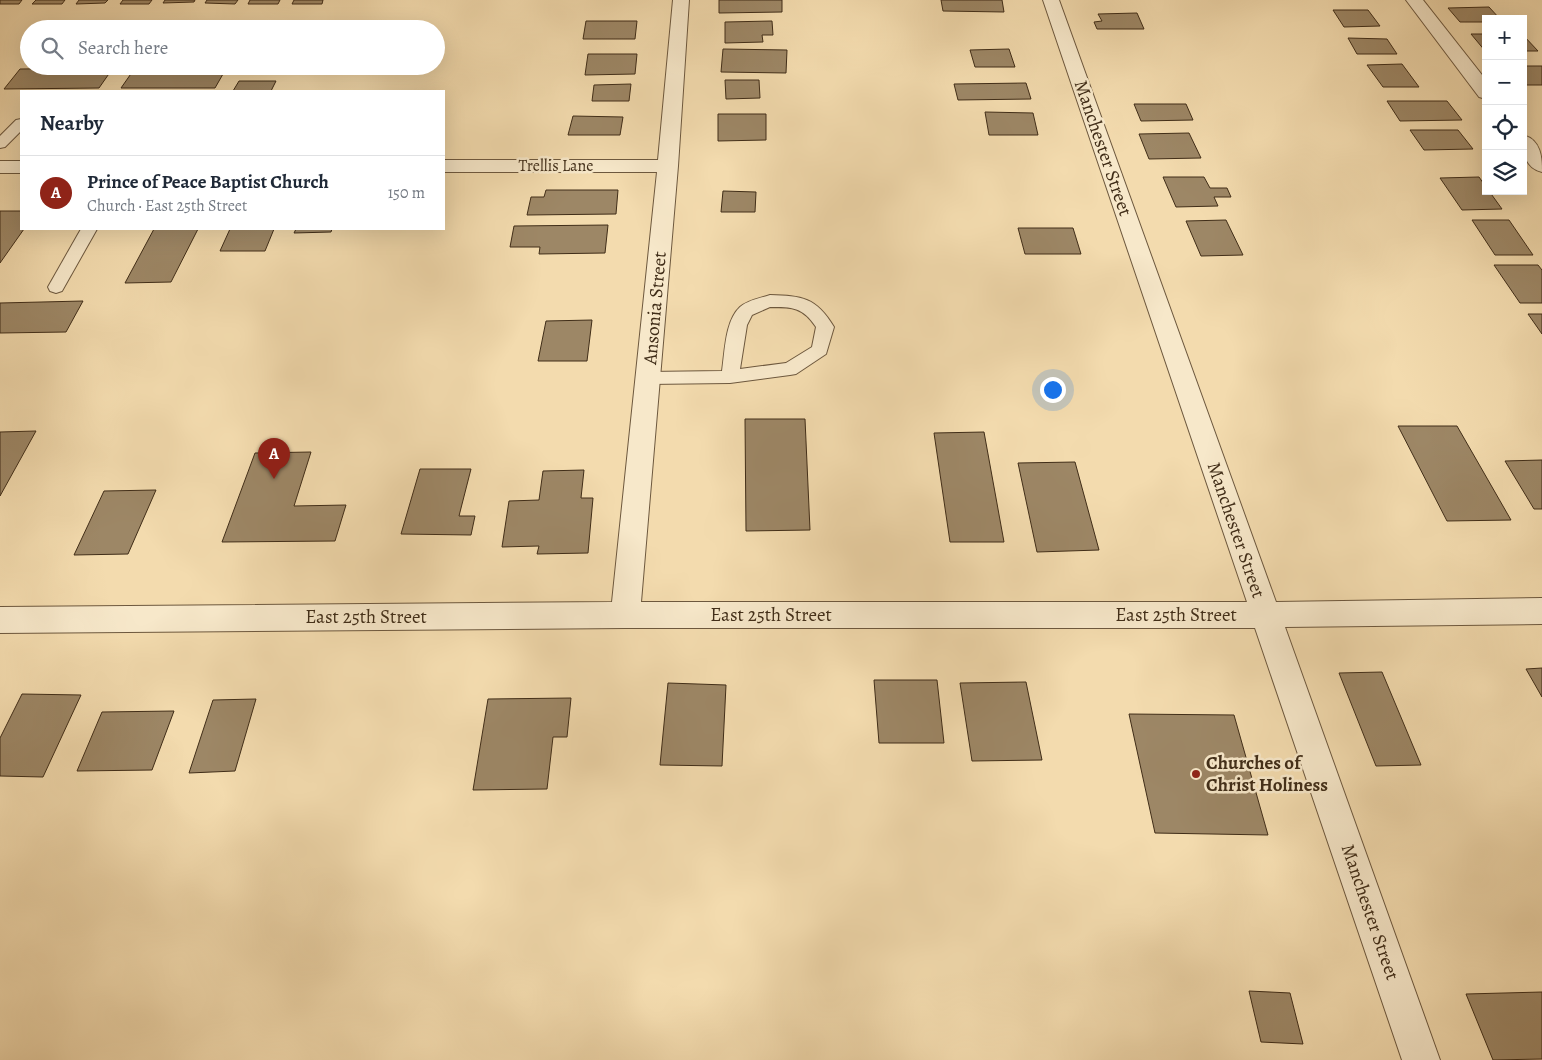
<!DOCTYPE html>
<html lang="en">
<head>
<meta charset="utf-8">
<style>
	:root { --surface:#fff; --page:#f6f6f7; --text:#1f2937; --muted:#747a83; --line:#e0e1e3; --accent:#8f2418 }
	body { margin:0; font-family:Alegreya,serif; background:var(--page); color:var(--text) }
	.controls { position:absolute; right:15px; top:15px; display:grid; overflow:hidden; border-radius:0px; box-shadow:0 5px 20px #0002 }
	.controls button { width:45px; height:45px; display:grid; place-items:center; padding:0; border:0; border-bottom:1px solid var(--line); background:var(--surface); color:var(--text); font:25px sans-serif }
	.you { position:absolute; left:1052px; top:389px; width:18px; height:18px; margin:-12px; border:4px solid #fff; border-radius:50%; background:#1a73e8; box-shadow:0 0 0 8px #1a73e833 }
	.badge { display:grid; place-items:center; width:32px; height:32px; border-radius:50%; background:var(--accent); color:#fff; font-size:16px; font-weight:700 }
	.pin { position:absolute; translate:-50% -41px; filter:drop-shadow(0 1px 2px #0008) }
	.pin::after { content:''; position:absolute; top:26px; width:18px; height:15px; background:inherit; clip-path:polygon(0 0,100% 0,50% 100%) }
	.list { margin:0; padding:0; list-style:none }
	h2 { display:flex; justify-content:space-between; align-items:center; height:65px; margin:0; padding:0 20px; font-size:21px }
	h2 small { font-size:16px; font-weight:400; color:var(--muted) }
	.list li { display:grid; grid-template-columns:32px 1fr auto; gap:15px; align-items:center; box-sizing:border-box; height:75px; padding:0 20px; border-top:1px solid var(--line) }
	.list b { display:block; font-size:19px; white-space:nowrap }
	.list p { margin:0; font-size:16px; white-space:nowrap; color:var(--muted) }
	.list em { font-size:16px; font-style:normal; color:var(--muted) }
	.icon { flex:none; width:28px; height:28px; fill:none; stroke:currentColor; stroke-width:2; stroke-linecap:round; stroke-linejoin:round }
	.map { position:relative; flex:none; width:1542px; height:1060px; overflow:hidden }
	.search { position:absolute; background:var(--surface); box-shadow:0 5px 20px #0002; left:20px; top:20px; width:425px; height:55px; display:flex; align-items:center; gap:12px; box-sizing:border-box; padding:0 18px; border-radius:28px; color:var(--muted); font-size:19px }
	.panel { position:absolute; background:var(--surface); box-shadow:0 5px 20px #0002; left:20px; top:90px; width:425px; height:140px; border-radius:0px }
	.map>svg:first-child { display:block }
	.building { fill:#9d8766; stroke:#402d18 }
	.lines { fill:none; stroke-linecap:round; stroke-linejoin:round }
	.lane-casing { stroke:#6d583e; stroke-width:2 }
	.street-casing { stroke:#6d583e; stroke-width:2 }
	.lane { fill:#f7e8ca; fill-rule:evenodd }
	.street { fill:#f7e8ca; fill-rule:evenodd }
	.poi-dot { fill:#8f2418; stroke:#f7e8ca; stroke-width:2 }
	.labels { text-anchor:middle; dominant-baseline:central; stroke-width:5; stroke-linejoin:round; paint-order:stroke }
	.far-street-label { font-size:16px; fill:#402d18; stroke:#f7e8ca }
	.street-label { font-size:19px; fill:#402d18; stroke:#f7e8ca }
	.poi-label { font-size:19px; font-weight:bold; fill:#402d18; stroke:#f7e8ca; text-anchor:start }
</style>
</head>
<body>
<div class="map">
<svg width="1542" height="1060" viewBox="0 0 1542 1060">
	<rect width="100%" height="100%" fill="#f3dbae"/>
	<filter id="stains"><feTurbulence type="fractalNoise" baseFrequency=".004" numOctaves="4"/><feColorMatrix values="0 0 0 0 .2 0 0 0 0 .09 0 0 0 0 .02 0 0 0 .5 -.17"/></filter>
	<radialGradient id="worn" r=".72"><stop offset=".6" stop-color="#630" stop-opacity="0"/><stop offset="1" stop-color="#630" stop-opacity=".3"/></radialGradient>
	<!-- building -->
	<g class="building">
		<polygon points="0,0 22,0 19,4 0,4"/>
		<polygon points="36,0 65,0 62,4 32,4"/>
		<polygon points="79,0 108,0 105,3 76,4"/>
		<polygon points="123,0 152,0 149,4 120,4"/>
		<polygon points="165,0 195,0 194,2 163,3"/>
		<polygon points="207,0 238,0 235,4 205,3"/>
		<polygon points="250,0 280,0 278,4 248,4"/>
		<polygon points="294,0 323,0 322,4 292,4"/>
		<polygon points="719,0 782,0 782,12 719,13"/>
		<polygon points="941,0 1002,0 1004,12 943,11"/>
		<polygon points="1489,7 1500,19 1486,19 1486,22 1460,22 1448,8"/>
		<polygon points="1333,10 1368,10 1380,26 1344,27"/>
		<polygon points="1137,13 1144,29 1097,29 1094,22 1102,21 1098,14"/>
		<polygon points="586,21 637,21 635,39 583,39"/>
		<polygon points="772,21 773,35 762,35 763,42 725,43 725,22"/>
		<polygon points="1471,34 1486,34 1486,52"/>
		<polygon points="1523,35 1538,51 1523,51"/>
		<polygon points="1348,38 1387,39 1397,54 1357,54"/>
		<polygon points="723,49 787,50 786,73 721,72"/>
		<polygon points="1009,49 1015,67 975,67 970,50"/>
		<polygon points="588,54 637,54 635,74 585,75"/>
		<polygon points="1402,64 1419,87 1383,87 1367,65"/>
		<rect x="1523" y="66" width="19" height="19"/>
		<polygon points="227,67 215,88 121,88 135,68"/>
		<polygon points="113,68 99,88 4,89 20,69"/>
		<polygon points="725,80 759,80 760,98 726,99"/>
		<polygon points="239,81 276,81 271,91 233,91"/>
		<polygon points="1026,83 1031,99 958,100 954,84"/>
		<polygon points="631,84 629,101 592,101 594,85"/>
		<polygon points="1387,101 1447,101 1462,120 1400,121"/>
		<polygon points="1134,104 1186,104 1193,120 1141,121"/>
		<polygon points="985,112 1033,113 1038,135 989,135"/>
		<polygon points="718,114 766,114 766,140 718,141"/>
		<polygon points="573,116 623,117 620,135 568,135"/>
		<polygon points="1410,130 1458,130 1473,149 1424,150"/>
		<polygon points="1189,133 1201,158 1149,159 1139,134"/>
		<polygon points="1163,177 1204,177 1210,188 1227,188 1231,197 1214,197 1218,206 1176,207"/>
		<polygon points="1479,177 1486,187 1486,191 1489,191 1502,209 1462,210 1440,178"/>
		<polygon points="546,190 618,190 616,214 527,215 531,197 544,197"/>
		<polygon points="723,191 756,192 755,212 721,212"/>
		<polygon points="0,211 21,211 21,229 24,229 0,263"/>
		<polygon points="1226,220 1243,255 1201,256 1186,221"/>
		<polygon points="1472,220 1509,220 1533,255 1495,255"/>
		<polygon points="608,225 605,253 539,254 540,247 510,247 514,226"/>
		<polygon points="1018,228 1073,228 1081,254 1025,254"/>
		<polygon points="154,229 198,229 171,282 125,283"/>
		<polygon points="230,229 274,229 265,251 220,251"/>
		<polygon points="296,229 332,229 331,232 294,233"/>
		<polygon points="1494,265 1538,265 1542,270 1542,303 1520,303"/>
		<polygon points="83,301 66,332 0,333 0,303"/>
		<polygon points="1528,314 1542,314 1542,334"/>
		<polygon points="592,320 587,361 538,361 546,321"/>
		<polygon points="745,419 805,419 810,530 746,531"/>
		<polygon points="1398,426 1457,426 1511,520 1447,521"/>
		<polygon points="36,431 0,496 0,432"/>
		<polygon points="984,432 1004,542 950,542 934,433"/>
		<polygon points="311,452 294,506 346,505 335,541 222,542 255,453"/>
		<polygon points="1542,460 1542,509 1534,509 1505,461"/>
		<polygon points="1075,462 1099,550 1037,552 1018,463"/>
		<polygon points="420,469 471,469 459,516 475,516 471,535 401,534"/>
		<polygon points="584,470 581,498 593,498 588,553 537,554 539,546 502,547 509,501 539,500 543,471"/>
		<polygon points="156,490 128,554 74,555 104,491"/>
		<polygon points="1542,668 1542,697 1526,669"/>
		<polygon points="1382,672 1421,765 1376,766 1339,673"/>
		<polygon points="874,680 937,680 944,743 879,743"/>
		<polygon points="1026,682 1042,760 972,761 960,683"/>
		<polygon points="668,683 726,685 722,766 660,765"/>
		<polygon points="22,694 81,695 43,777 0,776 0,738"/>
		<polygon points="571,698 567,737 553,737 547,789 473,790 488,699"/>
		<polygon points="256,699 235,771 189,773 213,700"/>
		<polygon points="174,711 152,770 77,771 102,712"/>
		<polygon points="1129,714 1234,715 1268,835 1155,833"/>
		<polygon points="1249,991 1290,993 1303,1044 1261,1042"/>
		<polygon points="1542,992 1542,1059 1493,1060 1466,994"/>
	</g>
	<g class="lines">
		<!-- lane casing -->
		<g class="lane-casing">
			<g id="lane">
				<polygon points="21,119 21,131 5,147 0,148 0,136 16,120"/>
				<polygon points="81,229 97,229 62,291 56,293 50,291 48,287"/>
				<path d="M770,295c32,1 46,2 64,32l-8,27 -30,20 -6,1 -60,8 -82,1 -6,-1 -3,-5 3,-5 6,-1 74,-1c3,-20 3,-50 18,-64 8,-7 21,-9 30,-12zM770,307c22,0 33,0 46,20l-4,20 -26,16 -46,6 7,-44 5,-10z"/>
			</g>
		</g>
		<!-- street casing -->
		<g class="street-casing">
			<g id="street">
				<polygon points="673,0 689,0 678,166 641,602 1247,602 1043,0 1059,0 1276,602 1542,598 1542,624 1285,627 1440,1060 1402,1060 1255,628 625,628 0,633 0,607 612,602 657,172 444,172 444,160 658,160"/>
				<polygon points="1406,0 1423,0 1486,80 1486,99 1479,97"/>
				<path d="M1523,135c18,5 19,22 19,37 -18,-4 -19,-21 -19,-37z"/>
				<rect x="0" y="161" width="21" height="12"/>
			</g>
		</g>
		<!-- lane -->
		<use href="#lane" class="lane"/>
		<!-- street -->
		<use href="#street" class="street"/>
	</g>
	<!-- markers -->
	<circle class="poi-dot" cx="1196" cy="774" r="5"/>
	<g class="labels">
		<!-- far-street labels -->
		<g class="far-street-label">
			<text x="556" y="166">Trellis Lane</text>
		</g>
		<!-- street labels -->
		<g class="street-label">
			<text transform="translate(1103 148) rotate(71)">Manchester Street</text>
			<text transform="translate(655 308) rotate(-85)">Ansonia Street</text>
			<text transform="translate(1236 530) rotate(71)">Manchester Street</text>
			<text x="771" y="615">East 25th Street</text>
			<text x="1176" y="615">East 25th Street</text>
			<text x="366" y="617">East 25th Street</text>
			<text transform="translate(1370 912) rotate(71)">Manchester Street</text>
		</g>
		<!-- poi labels -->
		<g class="poi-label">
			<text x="1206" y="763">Churches of<tspan x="1206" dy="22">Christ Holiness</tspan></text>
		</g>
	</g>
	<rect width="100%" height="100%" filter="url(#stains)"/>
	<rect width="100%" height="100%" fill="url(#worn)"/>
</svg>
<div class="controls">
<button>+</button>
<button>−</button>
<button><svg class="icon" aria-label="locate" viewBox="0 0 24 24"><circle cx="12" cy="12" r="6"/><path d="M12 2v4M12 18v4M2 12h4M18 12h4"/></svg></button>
<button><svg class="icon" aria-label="layers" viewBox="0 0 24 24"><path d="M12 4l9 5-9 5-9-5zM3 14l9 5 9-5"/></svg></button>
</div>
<div class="you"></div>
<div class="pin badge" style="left:274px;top:479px">A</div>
<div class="search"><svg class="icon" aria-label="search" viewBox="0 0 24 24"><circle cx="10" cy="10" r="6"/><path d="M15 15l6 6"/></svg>Search here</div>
<section class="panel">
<h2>Nearby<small></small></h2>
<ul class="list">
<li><span class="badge">A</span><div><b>Prince of Peace Baptist Church</b><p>Church · East 25th Street</p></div><em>150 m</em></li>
</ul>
</section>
</div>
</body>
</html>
